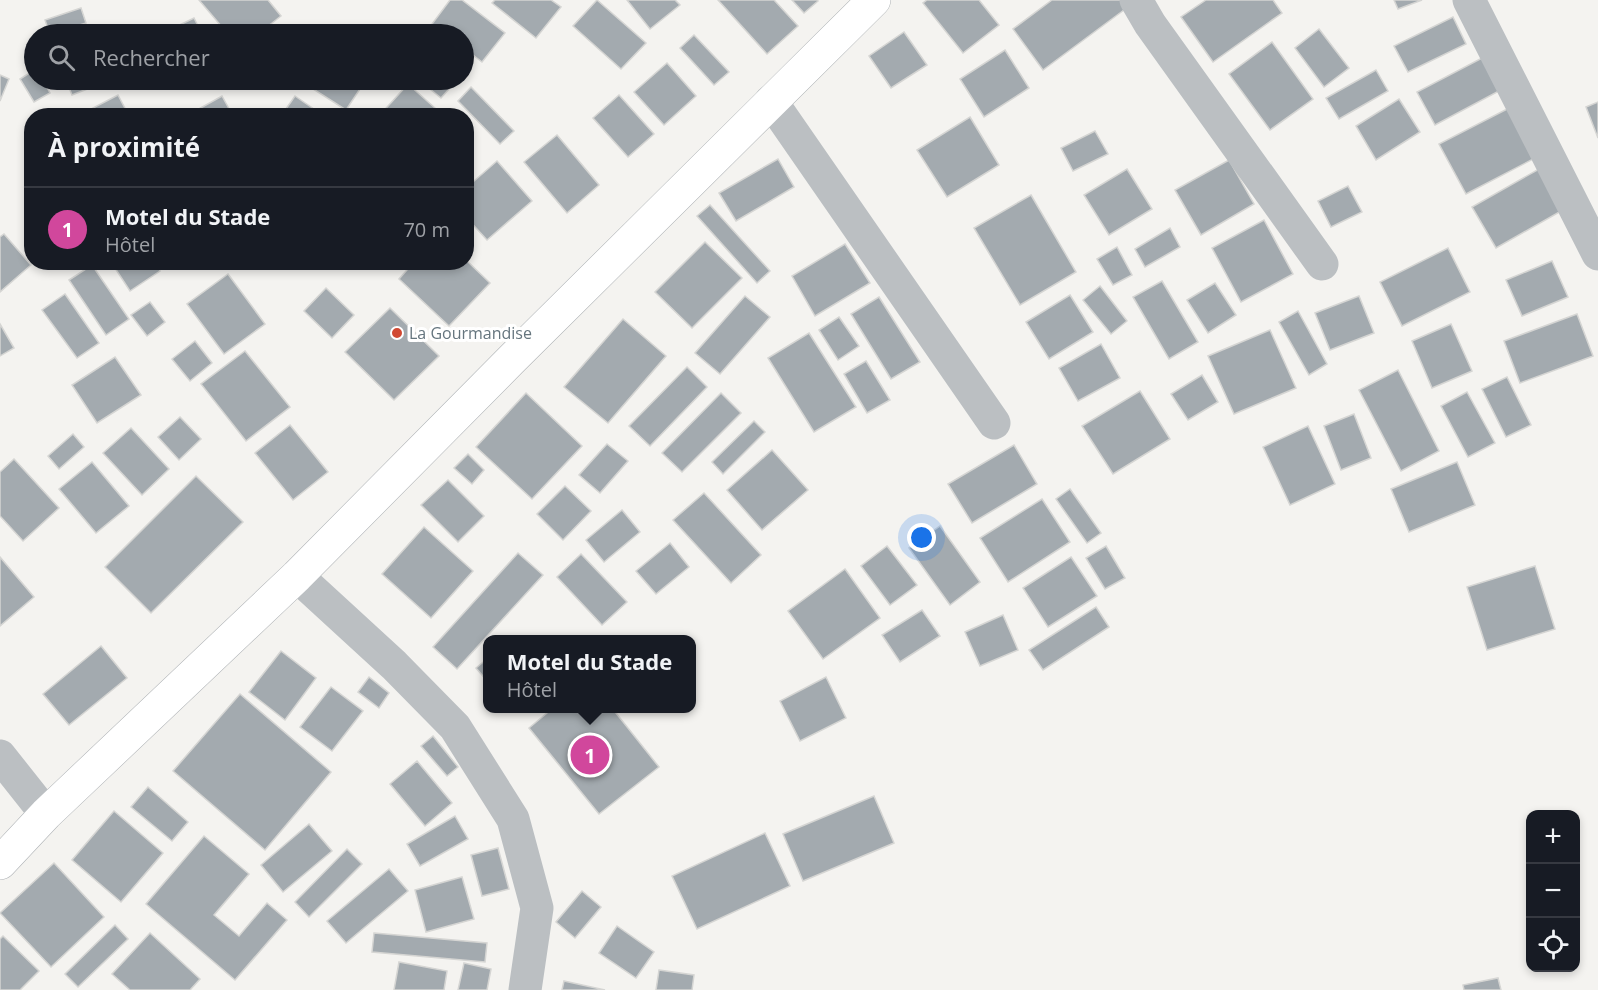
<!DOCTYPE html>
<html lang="fr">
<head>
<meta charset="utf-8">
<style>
	:root { --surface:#171b24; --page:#242831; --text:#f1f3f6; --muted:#9ea1a6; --line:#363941; --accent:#2563eb }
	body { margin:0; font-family:"Open Sans",sans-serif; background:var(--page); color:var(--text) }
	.controls { position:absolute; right:18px; bottom:18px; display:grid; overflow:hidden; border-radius:12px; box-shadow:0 3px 9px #0003 }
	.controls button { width:54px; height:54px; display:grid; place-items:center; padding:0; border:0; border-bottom:2px solid var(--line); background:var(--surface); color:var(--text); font:30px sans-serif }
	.you { position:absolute; left:922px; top:538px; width:21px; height:21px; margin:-15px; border:4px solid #fff; border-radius:50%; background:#1a73e8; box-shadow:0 0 0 9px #1a73e833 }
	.badge { display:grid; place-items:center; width:39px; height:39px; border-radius:50%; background:var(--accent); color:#fff; font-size:20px; font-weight:700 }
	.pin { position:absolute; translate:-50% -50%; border:3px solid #fff; box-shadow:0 2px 6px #0006 }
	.popup { position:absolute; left:483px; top:635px; width:213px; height:78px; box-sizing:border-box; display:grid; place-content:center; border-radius:12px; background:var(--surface); filter:drop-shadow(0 2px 4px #0005); font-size:20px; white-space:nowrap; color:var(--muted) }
	.popup b { font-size:22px; color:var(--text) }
	.popup::after { content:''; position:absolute; left:50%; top:100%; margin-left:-12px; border:12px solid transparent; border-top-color:var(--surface) }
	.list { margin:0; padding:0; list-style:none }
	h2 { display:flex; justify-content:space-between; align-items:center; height:78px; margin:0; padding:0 24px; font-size:26px }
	h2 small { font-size:20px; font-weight:400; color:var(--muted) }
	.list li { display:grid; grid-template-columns:39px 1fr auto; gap:18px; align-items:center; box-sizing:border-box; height:84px; padding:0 24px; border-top:2px solid var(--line) }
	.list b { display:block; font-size:22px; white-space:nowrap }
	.list p { margin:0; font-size:20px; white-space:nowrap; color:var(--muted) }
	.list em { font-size:20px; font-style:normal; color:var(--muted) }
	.icon { flex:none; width:33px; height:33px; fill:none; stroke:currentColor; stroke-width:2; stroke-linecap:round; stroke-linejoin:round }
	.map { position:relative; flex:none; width:1598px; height:990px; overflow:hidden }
	.search { position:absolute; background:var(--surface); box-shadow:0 3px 9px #0003; left:24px; top:24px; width:450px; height:66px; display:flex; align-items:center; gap:15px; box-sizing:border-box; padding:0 21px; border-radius:33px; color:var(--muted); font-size:22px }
	.panel { position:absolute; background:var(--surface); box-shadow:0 3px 9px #0003; left:24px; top:108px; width:450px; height:162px; border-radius:24px }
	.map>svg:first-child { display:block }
	.building { fill:#a3aaaf; stroke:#d5d5d3; stroke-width:1.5 }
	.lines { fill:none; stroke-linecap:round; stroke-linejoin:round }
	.highway-casing { stroke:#aeb2b5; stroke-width:34 }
	.minor { stroke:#bbbfc2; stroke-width:33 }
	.highway { stroke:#fff; stroke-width:33 }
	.poi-dot { fill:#d14933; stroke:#fff; stroke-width:2 }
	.labels { text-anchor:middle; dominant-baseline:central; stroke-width:6; stroke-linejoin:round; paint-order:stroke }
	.poi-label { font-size:16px; fill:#65757e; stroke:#fff; text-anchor:start }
</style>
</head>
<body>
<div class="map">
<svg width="1598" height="990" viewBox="0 0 1598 990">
	<rect width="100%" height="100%" fill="#f4f3f0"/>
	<!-- building -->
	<g class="building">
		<polygon points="199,0 268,0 281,16 258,34 228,34"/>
		<polygon points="450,0 462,0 505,33 482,62 464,48 464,34 446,34 432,24"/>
		<polygon points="495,0 551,0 561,7 536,38 492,3"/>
		<polygon points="597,0 646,43 621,69 573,26"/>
		<polygon points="627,0 675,0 680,5 650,29"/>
		<polygon points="718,0 774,0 798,26 767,54"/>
		<polygon points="792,0 817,0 818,1 804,13"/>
		<polygon points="927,0 979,0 999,25 963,53 923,3"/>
		<polygon points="1052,0 1122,0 1128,7 1043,70 1013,29"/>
		<polygon points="1206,0 1273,0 1282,13 1213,62 1181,17"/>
		<polygon points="1394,0 1422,0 1398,9"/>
		<polygon points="81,8 86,23 50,34 45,20"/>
		<polygon points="1453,17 1466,44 1408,72 1394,46"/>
		<polygon points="194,18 202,34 161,34"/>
		<polygon points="143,26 145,34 123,34 123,31"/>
		<polygon points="1319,29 1349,68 1324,87 1295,48"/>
		<polygon points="904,32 927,65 891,88 869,56"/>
		<polygon points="694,35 729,72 714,85 680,48"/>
		<polygon points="1272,42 1313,99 1270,130 1229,74"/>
		<polygon points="1005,50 1029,88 984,117 960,79"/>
		<polygon points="1482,58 1499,91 1435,125 1417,92"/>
		<polygon points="667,63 696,96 664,125 634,92"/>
		<polygon points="34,70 34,80 43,80 50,93 34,102 20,79"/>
		<polygon points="1376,70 1388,91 1339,119 1326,98"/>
		<polygon points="0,75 9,79 0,101"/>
		<polygon points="66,80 93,80 95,86 72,95"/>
		<polygon points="299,80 366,80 346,110"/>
		<polygon points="419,80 457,80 441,98"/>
		<polygon points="408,84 435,108 429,116 379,116"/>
		<polygon points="471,87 514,131 500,144 458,101"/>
		<polygon points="118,95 129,116 95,116 91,109"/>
		<polygon points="619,95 654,134 628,157 593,118"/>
		<polygon points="222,96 233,116 188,116 188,115"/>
		<polygon points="295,96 324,116 281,116"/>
		<polygon points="1399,99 1420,132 1376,160 1356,126"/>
		<polygon points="1598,102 1598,138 1586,107"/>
		<polygon points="1511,107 1537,157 1466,194 1439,144"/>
		<polygon points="970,117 999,165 947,197 917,150"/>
		<polygon points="1095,131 1108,154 1073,171 1061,148"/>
		<polygon points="557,135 599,185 567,213 524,162"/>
		<polygon points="778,159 794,187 736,221 719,193"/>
		<polygon points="1229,160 1254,204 1201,235 1175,190"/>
		<polygon points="497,161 532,201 487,240 466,217 466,188"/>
		<polygon points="1127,169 1152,209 1109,235 1084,195"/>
		<polygon points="1539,169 1563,210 1496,248 1472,207"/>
		<polygon points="1348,186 1362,212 1331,227 1318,201"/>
		<polygon points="1031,195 1076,272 1020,305 974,228"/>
		<polygon points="710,205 770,271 757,283 697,216"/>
		<polygon points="1264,220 1293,274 1241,302 1212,248"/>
		<polygon points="1170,228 1180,247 1145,267 1135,249"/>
		<polygon points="4,234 31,265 0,292 0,237"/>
		<polygon points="705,242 742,278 692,328 655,292"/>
		<polygon points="845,244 870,283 815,316 792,276"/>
		<polygon points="1117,247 1132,275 1113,285 1097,259"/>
		<polygon points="1448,248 1470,292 1402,326 1380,282"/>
		<polygon points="466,260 490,283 449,326 399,279 414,262 466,262"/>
		<polygon points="1552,261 1568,297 1522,316 1506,280"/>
		<polygon points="111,262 155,262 160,271 130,291"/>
		<polygon points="92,265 129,319 106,335 69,280"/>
		<polygon points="228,274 265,324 224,354 187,304"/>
		<polygon points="1162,281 1198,342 1169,359 1133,297"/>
		<polygon points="1215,283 1236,315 1208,333 1187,300"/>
		<polygon points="1100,286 1127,321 1111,334 1083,300"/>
		<polygon points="326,288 354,315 332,338 304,311"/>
		<polygon points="65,294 99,343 77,358 42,310"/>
		<polygon points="1070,295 1093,332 1049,359 1026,322"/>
		<polygon points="745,296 770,317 720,374 695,353"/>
		<polygon points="1359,296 1374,333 1330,350 1315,313"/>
		<polygon points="879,297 920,362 891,379 851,314"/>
		<polygon points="150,302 165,322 147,336 131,315"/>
		<polygon points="390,308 439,356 394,400 345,352"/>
		<polygon points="1298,311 1327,364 1309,375 1279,322"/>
		<polygon points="1577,314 1593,356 1520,383 1504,341"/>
		<polygon points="839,317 859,346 838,360 819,330"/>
		<polygon points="623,319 666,356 608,423 564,387"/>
		<polygon points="0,324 14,348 0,356"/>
		<polygon points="1451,324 1472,371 1432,388 1412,341"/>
		<polygon points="1270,330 1296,388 1234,414 1208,356"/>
		<polygon points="809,333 856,407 814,432 768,358"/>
		<polygon points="195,341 212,363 190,381 172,359"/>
		<polygon points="1101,344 1120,378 1078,401 1059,368"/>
		<polygon points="245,351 290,407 246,441 201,384"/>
		<polygon points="115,357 141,395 97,423 72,385"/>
		<polygon points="866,361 890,400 867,413 844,374"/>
		<polygon points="687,367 707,387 650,446 629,426"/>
		<polygon points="1398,370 1439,451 1401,471 1359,390"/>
		<polygon points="1202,375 1218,402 1188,420 1171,394"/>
		<polygon points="1507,377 1531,425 1506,437 1482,389"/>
		<polygon points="1140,391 1170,439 1113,474 1082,426"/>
		<polygon points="1467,392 1495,443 1468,457 1441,406"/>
		<polygon points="526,393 582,446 532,499 476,447"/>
		<polygon points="721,393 741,413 682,472 662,453"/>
		<polygon points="1354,414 1371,458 1341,470 1324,426"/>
		<polygon points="180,417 201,439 179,460 158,437"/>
		<polygon points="754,421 765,432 723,474 712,462"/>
		<polygon points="290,425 328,472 293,500 255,453"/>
		<polygon points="1308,426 1335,484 1290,505 1263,447"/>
		<polygon points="131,428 169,469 142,495 103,453"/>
		<polygon points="73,434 84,447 59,469 48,456"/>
		<polygon points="607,444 628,461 600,493 579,475"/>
		<polygon points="1014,445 1037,484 972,523 948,484"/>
		<polygon points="772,450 808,490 762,530 727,490"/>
		<polygon points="468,454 484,470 472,484 454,468"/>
		<polygon points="14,459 59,508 23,541 0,516 0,472"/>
		<polygon points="92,462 129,506 96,533 59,489"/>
		<polygon points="1457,462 1475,505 1409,532 1391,489"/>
		<polygon points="196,476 243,522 151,613 105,567"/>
		<polygon points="448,480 484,516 458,542 421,505"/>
		<polygon points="565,486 591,511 563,540 537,514"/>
		<polygon points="1070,489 1101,533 1087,543 1056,499"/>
		<polygon points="704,493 761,555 731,583 673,520"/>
		<polygon points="1042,499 1070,542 1008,582 980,538"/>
		<polygon points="622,510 640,532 604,562 586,540"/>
		<polygon points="940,526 980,582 950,605 909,548"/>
		<polygon points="424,527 473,571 431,618 382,574"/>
		<polygon points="670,543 689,567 656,594 636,571"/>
		<polygon points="887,546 917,585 890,605 861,566"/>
		<polygon points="1106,546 1125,578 1105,589 1086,558"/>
		<polygon points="518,553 543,575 457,669 433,647"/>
		<polygon points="581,554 627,602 602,625 557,577"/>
		<polygon points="0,557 34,597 0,626"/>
		<polygon points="1071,557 1097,596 1048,627 1023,588"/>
		<polygon points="1535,566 1555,629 1487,650 1467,587"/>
		<polygon points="845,569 880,618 823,659 788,611"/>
		<polygon points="1096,607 1109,627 1043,670 1029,650"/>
		<polygon points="922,610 940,636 900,662 882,635"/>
		<polygon points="1003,615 1018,650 980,666 965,632"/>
		<polygon points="101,646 127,678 69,725 43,694"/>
		<polygon points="281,651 316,678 285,720 249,692"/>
		<polygon points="488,658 488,682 476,668"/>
		<polygon points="369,677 389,693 379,708 358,692"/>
		<polygon points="826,677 846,718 800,741 780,701"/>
		<polygon points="331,687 363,711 332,751 300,727"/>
		<polygon points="240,694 331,772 265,850 173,771"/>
		<polygon points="553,708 612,708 659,767 599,814 529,728"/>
		<polygon points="433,736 458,767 447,776 421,746"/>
		<polygon points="417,761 452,803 425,826 390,784"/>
		<polygon points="148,787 188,822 172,841 131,807"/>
		<polygon points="874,796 894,843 803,881 783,834"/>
		<polygon points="114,811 163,853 121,902 72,860"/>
		<polygon points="455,816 468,839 420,866 407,844"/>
		<polygon points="309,824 332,851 283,892 261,865"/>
		<polygon points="765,833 790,886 697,929 672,876"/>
		<polygon points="204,836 249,874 214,915 239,936 267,903 287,920 235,980 146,904"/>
		<polygon points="498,848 509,889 482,896 471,855"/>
		<polygon points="347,849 362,864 309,917 295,902"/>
		<polygon points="54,863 104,917 51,967 0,913"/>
		<polygon points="389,869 408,891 346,943 327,921"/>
		<polygon points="462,877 474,919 426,932 415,890"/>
		<polygon points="582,891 601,907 575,938 556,922"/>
		<polygon points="115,925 128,939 78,987 65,974"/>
		<polygon points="617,926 654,952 636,978 599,953"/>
		<polygon points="150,933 200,979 190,990 130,990 112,974"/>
		<polygon points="374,933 487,943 485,962 372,952"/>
		<polygon points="3,936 39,971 20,990 0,990 0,939"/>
		<polygon points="399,962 447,971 444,990 394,990"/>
		<polygon points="464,963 491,969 487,990 458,990"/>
		<polygon points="659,970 694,975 692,990 656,990"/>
		<polygon points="1498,978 1501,990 1464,990 1463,985"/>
		<polygon points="564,981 605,990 562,990"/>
	</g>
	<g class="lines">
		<!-- highway casing -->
		<g class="highway-casing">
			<polyline id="highway" points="0,863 46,814 297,576 511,360 874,0"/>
		</g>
		<!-- minor -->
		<g class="minor">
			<polyline points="1136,0 1150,24 1322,264"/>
			<polyline points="1469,0 1598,254"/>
			<polyline points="771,101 994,423"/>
			<polyline points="297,576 394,665 455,727 513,819 537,908 525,990"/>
			<polyline points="0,756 46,814"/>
		</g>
		<!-- highway -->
		<use href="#highway" class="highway"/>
	</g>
	<!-- markers -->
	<circle class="poi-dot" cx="397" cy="333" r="6"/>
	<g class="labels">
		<!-- poi labels -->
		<g class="poi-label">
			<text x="409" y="333">La Gourmandise</text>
		</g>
	</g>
</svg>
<div class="controls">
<button>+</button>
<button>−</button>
<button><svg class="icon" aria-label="locate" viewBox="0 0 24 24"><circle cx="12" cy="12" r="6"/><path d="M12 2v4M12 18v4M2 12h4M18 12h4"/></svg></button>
</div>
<div class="you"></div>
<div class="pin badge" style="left:590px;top:755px;background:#d1479c">1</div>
<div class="popup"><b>Motel du Stade</b>Hôtel</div>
<div class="search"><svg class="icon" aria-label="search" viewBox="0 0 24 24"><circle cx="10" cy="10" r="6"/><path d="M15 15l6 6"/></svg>Rechercher</div>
<section class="panel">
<h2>À proximité<small></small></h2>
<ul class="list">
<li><span class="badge" style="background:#d1479c">1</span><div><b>Motel du Stade</b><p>Hôtel</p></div><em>70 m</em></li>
</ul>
</section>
</div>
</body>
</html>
